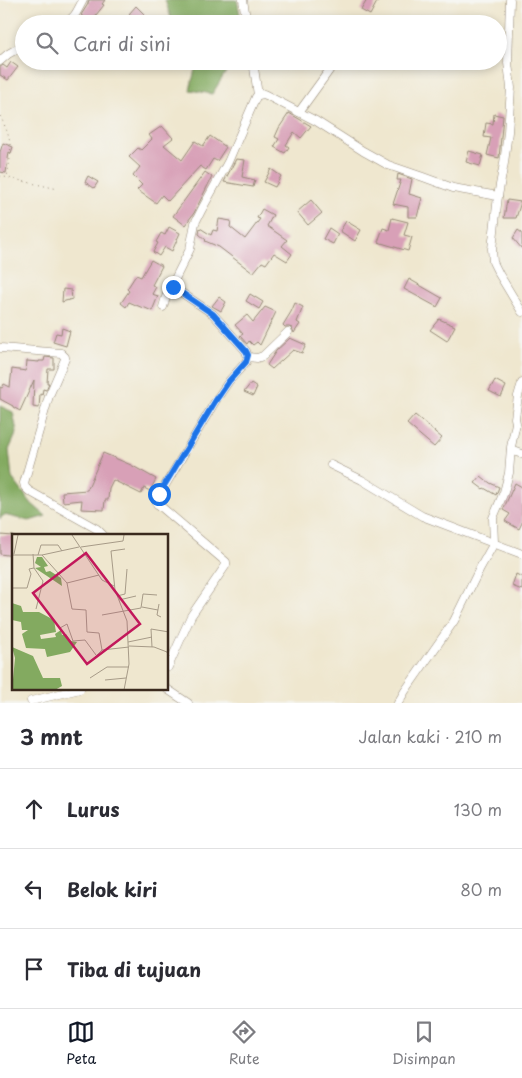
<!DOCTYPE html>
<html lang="id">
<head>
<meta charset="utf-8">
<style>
	:root { --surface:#fff; --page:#f2f2f3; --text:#2b2b33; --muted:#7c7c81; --line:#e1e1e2; --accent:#111827 }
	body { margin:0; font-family:"Playpen Sans",sans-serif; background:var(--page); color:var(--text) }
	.stop { position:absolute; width:15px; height:15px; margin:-11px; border:4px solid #1a73e8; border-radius:50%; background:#fff }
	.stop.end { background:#1a73e8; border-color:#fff; box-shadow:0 1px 5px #0008 }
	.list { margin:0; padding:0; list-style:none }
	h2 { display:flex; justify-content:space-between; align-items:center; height:65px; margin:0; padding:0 20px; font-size:21px }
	h2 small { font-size:16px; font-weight:400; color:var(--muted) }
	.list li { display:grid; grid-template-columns:32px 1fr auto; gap:15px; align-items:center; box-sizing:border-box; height:80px; padding:0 20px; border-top:1px solid var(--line) }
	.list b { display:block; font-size:19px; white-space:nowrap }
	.list em { font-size:16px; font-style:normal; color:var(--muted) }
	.icon { flex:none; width:28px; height:28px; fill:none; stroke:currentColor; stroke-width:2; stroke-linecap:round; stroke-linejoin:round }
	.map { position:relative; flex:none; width:522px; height:703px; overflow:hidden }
	.search { position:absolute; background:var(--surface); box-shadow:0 2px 8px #0003; left:15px; right:15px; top:15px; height:55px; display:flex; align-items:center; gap:12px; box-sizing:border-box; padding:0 18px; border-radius:28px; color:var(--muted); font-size:19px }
	.sheet { height:305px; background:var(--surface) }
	nav { display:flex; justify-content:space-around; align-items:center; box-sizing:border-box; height:70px; border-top:1px solid var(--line); background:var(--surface); font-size:14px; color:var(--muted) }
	nav a { display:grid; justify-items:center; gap:2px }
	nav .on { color:var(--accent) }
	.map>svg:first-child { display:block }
	.forest { fill:#83aa60; stroke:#5f6a3f }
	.building { fill:#d8a0b7 }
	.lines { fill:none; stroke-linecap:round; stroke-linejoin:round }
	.minor-casing { stroke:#958876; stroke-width:9 }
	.path { stroke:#958876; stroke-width:1; stroke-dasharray:1 4; stroke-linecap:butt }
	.minor { stroke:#fff; stroke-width:8 }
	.route { stroke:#1a73e8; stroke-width:6 }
	.inset-road { fill:none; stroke:#a79b88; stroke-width:1 }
	.view { fill:#c2185b; fill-opacity:0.15; stroke:#c2185b; stroke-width:2.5 }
	.inset-edge { fill:none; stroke:#3b2a1e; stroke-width:2.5 }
</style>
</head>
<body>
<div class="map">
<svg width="522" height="703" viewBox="0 0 522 703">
	<rect width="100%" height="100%" fill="#f6f6f2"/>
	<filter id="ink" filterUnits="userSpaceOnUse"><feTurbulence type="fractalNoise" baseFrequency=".02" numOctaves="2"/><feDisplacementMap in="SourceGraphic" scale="10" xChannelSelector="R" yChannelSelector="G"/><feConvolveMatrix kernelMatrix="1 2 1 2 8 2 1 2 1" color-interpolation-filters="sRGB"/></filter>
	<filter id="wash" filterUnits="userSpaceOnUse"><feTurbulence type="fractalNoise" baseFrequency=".0096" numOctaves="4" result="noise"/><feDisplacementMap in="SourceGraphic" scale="20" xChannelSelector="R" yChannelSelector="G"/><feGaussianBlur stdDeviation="1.12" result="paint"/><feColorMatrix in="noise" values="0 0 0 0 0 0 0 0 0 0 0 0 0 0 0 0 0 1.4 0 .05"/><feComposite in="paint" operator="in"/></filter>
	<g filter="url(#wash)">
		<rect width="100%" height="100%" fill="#efe7cf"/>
		<!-- forest -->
		<g class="forest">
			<polygon points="165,0 237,0 242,24 176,24 172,21"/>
			<polygon points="197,61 233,61 212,94 190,90"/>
			<polygon points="0,406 13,412 17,432 9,450 12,478 32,504 46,516 29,521 4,515 0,519"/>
		</g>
		<g id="blocks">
			<!-- building -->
			<g class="building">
				<polygon points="89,0 105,0 102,4 104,5 92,20 88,17 86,19 81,15 88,4 88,3"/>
				<polygon points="367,0 378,0 370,15 361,10"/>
				<polygon points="136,6 154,24 139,24 129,14"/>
				<polygon points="11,62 18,67 8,80 0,75 0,67 3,65 7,68"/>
				<polygon points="289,113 311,126 301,138 294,132 286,145 289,147 285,153 274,147 279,139 275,137 279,128"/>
				<polygon points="494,114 503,116 499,158 487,155 491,138 484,137 486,123 493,124"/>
				<polygon points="162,126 173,138 164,145 182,160 195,141 203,146 210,136 226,147 217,161 213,159 206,170 200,166 168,201 162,195 156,203 137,190 142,185 133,176 140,167 129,157 138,148 141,150 152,139 149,135"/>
				<polygon points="3,143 13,147 11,153 9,152 6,173 0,172 0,152"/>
				<polygon points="469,151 483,155 480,166 466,162"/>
				<polygon points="236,159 245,160 242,177 255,180 253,187 224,182"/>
				<polygon points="271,169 281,176 275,187 264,182"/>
				<polygon points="205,172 212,177 194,213 185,225 173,216"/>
				<polygon points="398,174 412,179 409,194 422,198 417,217 408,217 408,207 393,204 401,180 397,180"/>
				<polygon points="88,176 98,182 94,188 85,182"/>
				<polygon points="311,200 322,213 308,225 297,212"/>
				<polygon points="507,200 521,202 516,218 504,218"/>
				<polygon points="262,209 273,215 267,226 287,240 282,246 292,254 287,261 274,253 266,264 262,262 253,273 219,247 205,241 206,240 199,234 200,228 211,235 213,230 217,231 219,219 231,221 230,227 245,239 260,219 257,218"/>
				<polygon points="392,218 408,222 404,235 412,237 408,251 378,242 383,228 389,230"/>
				<polygon points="346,221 361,230 355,241 340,231"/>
				<polygon points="169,227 180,233 172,251 165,247 159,256 153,252 158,243 156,242 161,233 165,235"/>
				<polygon points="329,228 338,234 333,244 323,239"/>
				<polygon points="518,230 522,233 522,249 513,238"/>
				<polygon points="151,260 162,266 152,285 156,287 152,294 158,296 152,311 143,307 143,308 129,302 126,307 121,303 129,291 127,289 136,275 141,277"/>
				<polygon points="409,279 442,298 437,307 404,289"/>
				<polygon points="63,289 71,290 72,299 62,302"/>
				<polygon points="250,294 263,302 259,309 246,301"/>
				<polygon points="219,297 226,302 221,311 212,306"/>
				<polygon points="295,303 303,307 297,322 300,324 294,333 292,328 289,327 285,327 283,325 291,312"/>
				<polygon points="265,307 276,312 260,345 257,342 253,345 249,341 247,344 240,336 243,334 235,325 247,315 253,322"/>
				<polygon points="439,319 455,326 447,341 430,330"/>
				<polygon points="62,328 70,331 66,346 53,342 56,333 61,334"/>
				<polygon points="290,338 306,345 302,353 293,350 272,369 267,365 276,351"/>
				<polygon points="45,357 54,358 54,369 48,369 47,383 49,383 46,390 43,389 42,395 40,394 39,408 33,407 34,380 20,411 13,407 13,406 0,399 0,387 2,388 4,384 10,387 12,369 26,371 27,361 39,362 39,361 44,361"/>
				<polygon points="495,380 506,386 501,397 489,391"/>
				<polygon points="251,383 257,387 253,396 244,392"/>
				<polygon points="415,415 442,438 434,447 407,424"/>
				<polygon points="103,453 131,465 156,479 150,491 144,488 141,494 113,480 109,488 108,500 105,500 104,510 81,509 82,500 63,502 62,492 87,490"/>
				<polygon points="481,476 490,483 499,487 496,495 484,488 483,489 475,483"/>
				<polygon points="515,483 522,487 522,523 519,529 505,521 510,514 503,510"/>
				<polygon points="0,535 14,536 14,556 0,554"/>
				<polygon points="516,574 522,577 522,590 512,586"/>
			</g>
		</g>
	</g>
	<g filter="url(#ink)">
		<use href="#blocks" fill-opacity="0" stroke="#958876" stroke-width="1"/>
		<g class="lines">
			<!-- minor casing -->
			<g class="minor-casing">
				<g id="minor">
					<polyline points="243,0 247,24"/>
					<polyline points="510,0 508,63 511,88 508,132 504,163 498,196 492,249 493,262 499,274 522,312"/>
					<path d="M64,24c12,-7 13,-13 19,-24"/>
					<polyline points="0,61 8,54 24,45"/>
					<polyline points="258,95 264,94 316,121 363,151 388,165 423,177 453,188 498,196"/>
					<polyline points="299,112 336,61"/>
					<polyline points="163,307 166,297 172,285"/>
					<polyline points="1,348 61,353 65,357 65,359 49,396 24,483 25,487 29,491 97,529 104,536"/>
					<polyline points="248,357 257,358 263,356 288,332"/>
					<polyline points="511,450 522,454"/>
					<polyline points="331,465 362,480 422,516 522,554"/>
					<polyline points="168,667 191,616 226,565 226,562 159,505 157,504 157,499 216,400 229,381 246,362 248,357 246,351 213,314 176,289 172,285 190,249 195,223 202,209 228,162 256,97 258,95 253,61"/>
					<polyline points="167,689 188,703"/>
					<polyline points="31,701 80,689"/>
					<polyline points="398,703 405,691 454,621 480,568 494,543 493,518 504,492 509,473 511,447 516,423 515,418 518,396 522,383"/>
				</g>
			</g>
			<!-- path -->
			<g class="path">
				<path d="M0,116c13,25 12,34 7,61"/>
				<polyline points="0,176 58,189"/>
			</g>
			<!-- minor -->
			<use href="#minor" class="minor"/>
		</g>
	</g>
	<g class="lines" filter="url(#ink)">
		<!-- route -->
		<polyline class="route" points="159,494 216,400 229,381 246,362 248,355 246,351 213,314 173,287"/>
	</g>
	<!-- overview -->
	<g transform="translate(12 534)">
		<rect width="156" height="156" fill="#efe7cf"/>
		<path d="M25,23h5l6,9 -4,1 2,5 4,-1 11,7 1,8 -27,-18 6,-1 -6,-4zM0,69l9,3 2,6h16l15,8 2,12 -16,3 1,4 15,-2 -1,-3 6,-4 1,5 4,-1 5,7 6,1 -7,10 -23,5 -2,-8 -19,-1 -4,-14 6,-4h-6l-1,-8 -9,-2zM0,113l21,9 10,22h17l2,8 -7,4h-43l3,-32z" fill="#83aa60"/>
		<path class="inset-road" d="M60,1l30,45 12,6M69,13l42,-6 1,-6M2,20l4,-19M21,20l1,14 9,13 -7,28M0,21h30l37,-8M26,21l3,-10h17l4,6M30,21l25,28 5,26 14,1 1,22 12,1 3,17M55,49l32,-8M0,54h15l4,-14 -2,-5 5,-1M105,62l8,-2 2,-25M107,66l17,-4M147,70l-2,11 4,2M130,73l16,3M90,81l39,-7 2,-14 14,1M48,94l7,-4 6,17 12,-1 11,15M116,108l24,-5M117,112l25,1 13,5 2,4M140,113l-1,-18 18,3M78,128l12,-12 27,-3M78,144l17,-11h22M93,146l21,-2M112,156l5,-26 -2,-43 -12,-31 -4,-39 14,-2"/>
		<path class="view" d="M74,19l54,71 -53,40 -54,-71z"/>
		<rect width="156" height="156" class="inset-edge"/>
	</g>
</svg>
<div class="stop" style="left:159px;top:494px"></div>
<div class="stop end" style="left:173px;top:287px"></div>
<div class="search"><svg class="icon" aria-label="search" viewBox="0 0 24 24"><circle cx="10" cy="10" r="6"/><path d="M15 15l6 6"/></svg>Cari di sini</div>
</div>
<section class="sheet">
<h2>3 mnt<small>Jalan kaki · 210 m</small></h2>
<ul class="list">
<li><svg class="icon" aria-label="ahead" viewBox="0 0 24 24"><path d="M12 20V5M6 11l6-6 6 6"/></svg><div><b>Lurus</b></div><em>130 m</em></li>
<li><svg class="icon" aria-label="left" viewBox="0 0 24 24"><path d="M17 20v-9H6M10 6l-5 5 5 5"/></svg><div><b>Belok kiri</b></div><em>80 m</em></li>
<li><svg class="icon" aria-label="arrive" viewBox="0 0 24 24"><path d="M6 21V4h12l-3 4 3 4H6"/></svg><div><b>Tiba di tujuan</b></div></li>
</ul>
</section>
<nav>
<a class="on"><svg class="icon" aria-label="map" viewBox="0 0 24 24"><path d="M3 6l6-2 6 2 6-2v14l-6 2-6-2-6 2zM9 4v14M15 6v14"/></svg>Peta</a>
<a><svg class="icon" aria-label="directions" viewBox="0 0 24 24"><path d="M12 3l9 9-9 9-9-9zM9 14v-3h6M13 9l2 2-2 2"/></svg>Rute</a>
<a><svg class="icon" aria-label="saved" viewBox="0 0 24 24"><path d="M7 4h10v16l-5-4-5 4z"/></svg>Disimpan</a>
</nav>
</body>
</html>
